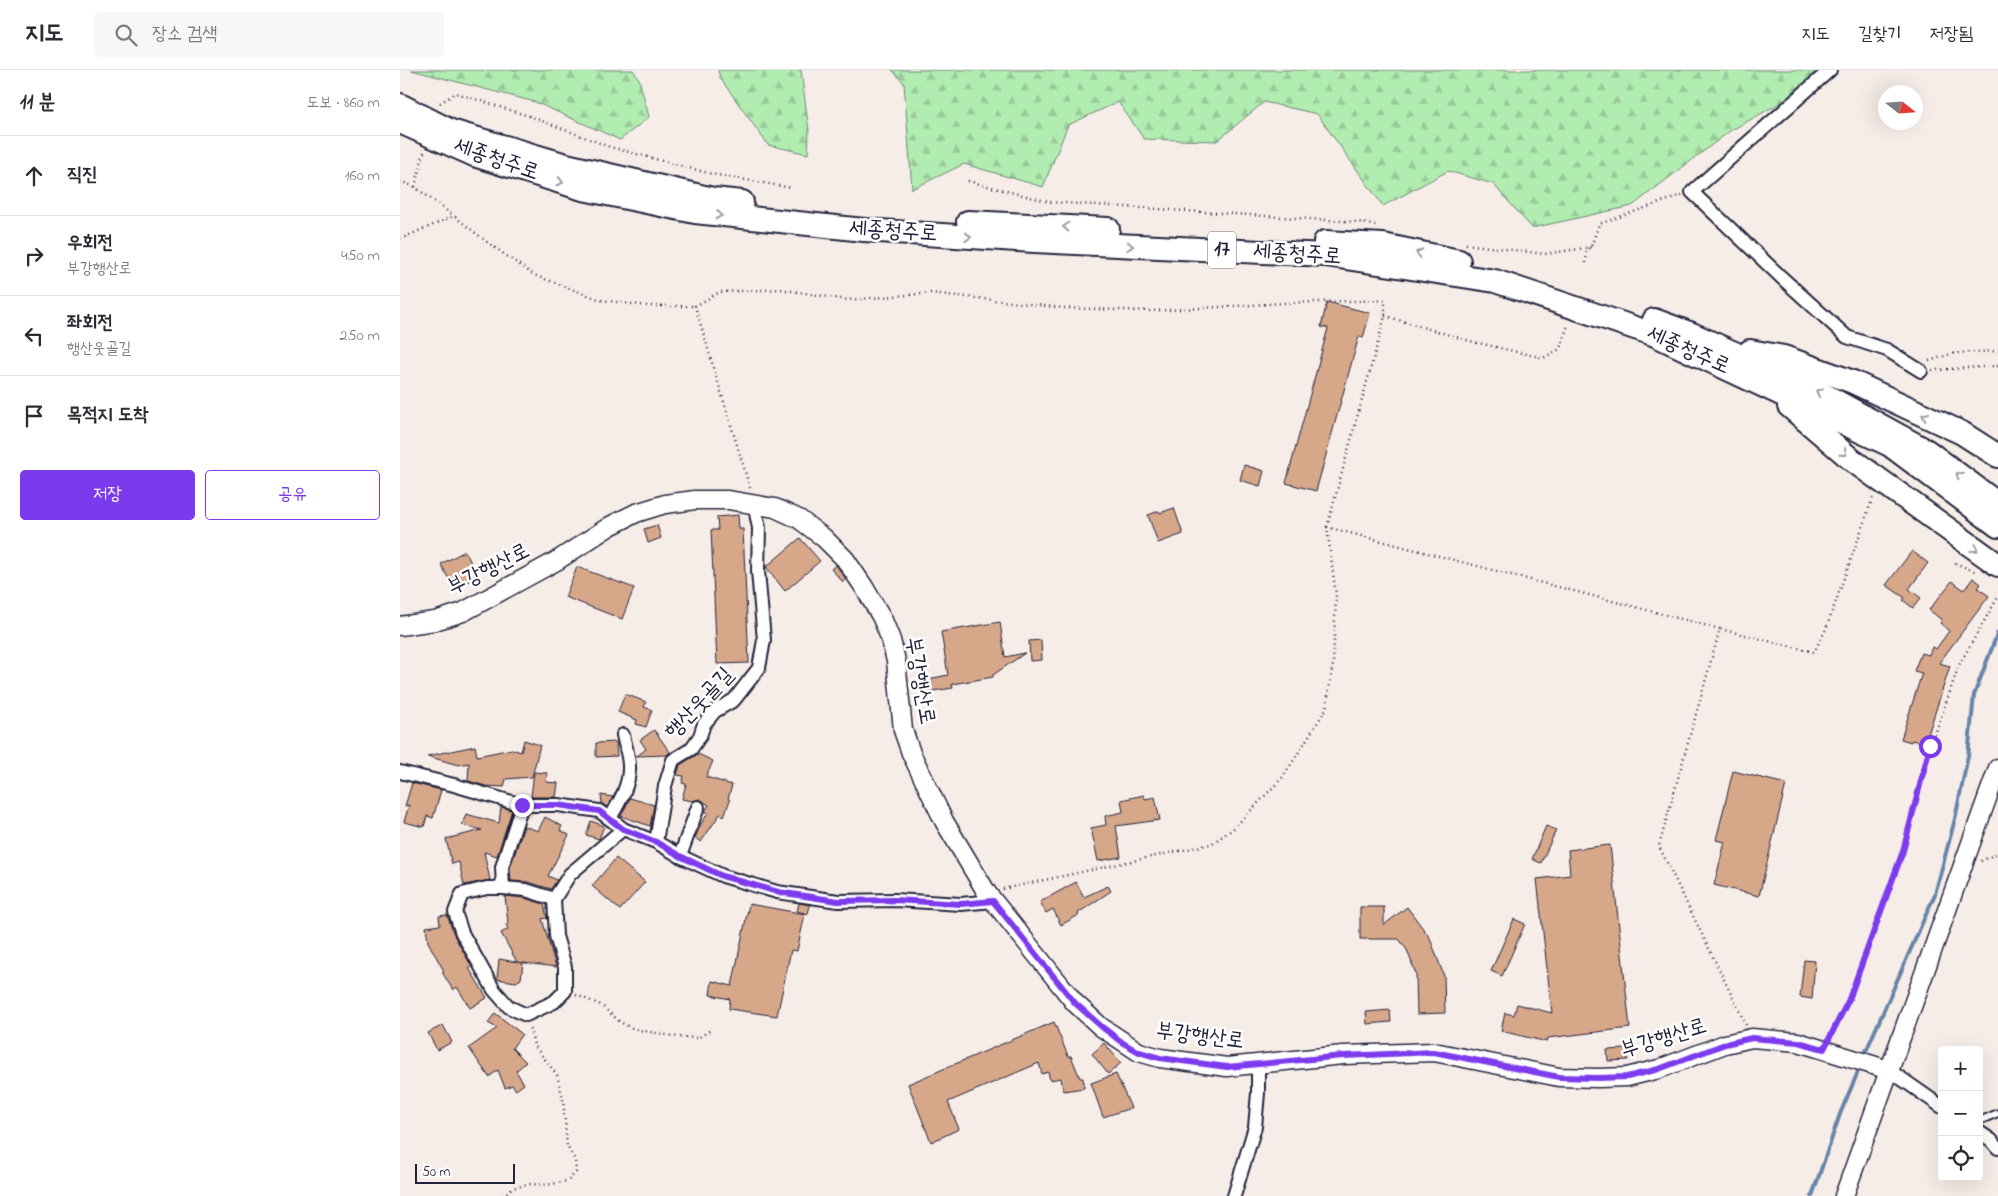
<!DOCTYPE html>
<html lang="ko">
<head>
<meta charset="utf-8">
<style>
	:root { --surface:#fff; --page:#f7f7f7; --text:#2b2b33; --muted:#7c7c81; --line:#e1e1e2; --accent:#7c3aed }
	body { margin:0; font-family:"Indie Flower","Poor Story",sans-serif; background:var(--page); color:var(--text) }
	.controls { position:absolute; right:15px; bottom:15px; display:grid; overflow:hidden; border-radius:5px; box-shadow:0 5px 20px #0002 }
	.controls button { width:45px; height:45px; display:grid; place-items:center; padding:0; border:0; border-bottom:1px solid var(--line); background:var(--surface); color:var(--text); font:25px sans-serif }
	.compass { position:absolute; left:1478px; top:15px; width:45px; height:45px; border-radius:50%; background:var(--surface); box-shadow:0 5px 20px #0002; rotate:107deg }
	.scale { position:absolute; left:15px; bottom:12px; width:100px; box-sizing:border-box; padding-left:5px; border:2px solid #22223b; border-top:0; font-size:14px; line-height:18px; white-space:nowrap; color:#22223b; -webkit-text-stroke:4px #fff; paint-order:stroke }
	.stop { position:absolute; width:15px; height:15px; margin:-11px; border:4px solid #7c3aed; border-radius:50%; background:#fff }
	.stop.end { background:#7c3aed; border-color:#fff; box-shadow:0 1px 5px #0008 }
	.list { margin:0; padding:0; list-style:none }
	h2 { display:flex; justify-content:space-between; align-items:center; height:65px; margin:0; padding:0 20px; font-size:21px }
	h2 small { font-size:16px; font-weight:400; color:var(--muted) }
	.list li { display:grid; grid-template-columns:32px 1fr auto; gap:15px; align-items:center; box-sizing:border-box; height:80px; padding:0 20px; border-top:1px solid var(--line) }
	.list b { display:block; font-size:19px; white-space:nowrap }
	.list p { margin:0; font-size:16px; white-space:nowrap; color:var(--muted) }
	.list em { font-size:16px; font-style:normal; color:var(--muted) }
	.actions { display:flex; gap:10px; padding:15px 20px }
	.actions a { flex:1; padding:11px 0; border:1px solid var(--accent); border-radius:5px; text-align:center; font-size:18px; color:var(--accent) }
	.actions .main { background:var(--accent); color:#fff }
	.icon { flex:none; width:28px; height:28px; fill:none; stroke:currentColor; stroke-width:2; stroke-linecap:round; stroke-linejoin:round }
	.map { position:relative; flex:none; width:1598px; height:1126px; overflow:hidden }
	header { display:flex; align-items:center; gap:30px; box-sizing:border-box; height:70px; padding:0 25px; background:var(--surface); border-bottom:1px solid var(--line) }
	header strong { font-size:24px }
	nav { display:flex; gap:28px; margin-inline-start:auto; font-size:18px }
	.search { width:350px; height:45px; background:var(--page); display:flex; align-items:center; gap:12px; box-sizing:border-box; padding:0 18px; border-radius:5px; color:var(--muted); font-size:19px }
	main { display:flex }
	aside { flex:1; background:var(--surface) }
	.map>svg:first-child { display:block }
	.forest { fill:url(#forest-firs); stroke:#6a8776 }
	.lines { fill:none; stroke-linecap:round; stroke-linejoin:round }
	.stream { stroke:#6685a8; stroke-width:4 }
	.building { fill:#d7a78a; stroke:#22223b }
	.lane-casing { stroke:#22223b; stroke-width:10 }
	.street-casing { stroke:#22223b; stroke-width:16 }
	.secondary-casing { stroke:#22223b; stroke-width:21 }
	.highway-casing { stroke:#22223b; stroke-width:26 }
	.path { stroke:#22223b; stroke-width:2.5; stroke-dasharray:1 4; stroke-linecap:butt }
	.lane { stroke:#fff; stroke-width:6 }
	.street { stroke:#fff; stroke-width:12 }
	.secondary { stroke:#fff; stroke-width:18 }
	.highway { stroke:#fff; stroke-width:22 }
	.oneway { stroke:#9c9ca7 }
	.route { stroke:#7c3aed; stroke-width:6 }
	.labels { text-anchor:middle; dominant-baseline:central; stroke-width:5; stroke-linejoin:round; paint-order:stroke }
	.shield { fill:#fff; stroke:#646476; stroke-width:1 }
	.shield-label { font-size:21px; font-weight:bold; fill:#22223b }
	.street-label { font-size:22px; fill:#22223b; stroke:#fff }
</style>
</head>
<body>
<header>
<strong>지도</strong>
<div class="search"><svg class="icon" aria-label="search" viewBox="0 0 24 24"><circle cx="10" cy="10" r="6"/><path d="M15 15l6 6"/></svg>장소 검색</div>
<nav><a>지도</a><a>길찾기</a><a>저장됨</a></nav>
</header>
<main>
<aside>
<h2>11 분<small>도보 · 860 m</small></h2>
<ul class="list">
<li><svg class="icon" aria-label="ahead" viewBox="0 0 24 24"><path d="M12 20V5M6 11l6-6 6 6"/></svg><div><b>직진</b></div><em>160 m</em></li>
<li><svg class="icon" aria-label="right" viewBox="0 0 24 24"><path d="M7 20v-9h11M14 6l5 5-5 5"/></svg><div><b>우회전</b><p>부강행산로</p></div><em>450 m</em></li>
<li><svg class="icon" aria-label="left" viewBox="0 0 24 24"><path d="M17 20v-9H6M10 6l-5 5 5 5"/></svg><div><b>좌회전</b><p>행산웃골길</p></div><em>250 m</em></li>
<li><svg class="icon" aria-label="arrive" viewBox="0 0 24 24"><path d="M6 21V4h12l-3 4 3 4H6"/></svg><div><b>목적지 도착</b></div></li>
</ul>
<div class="actions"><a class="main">저장</a><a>공유</a></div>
</aside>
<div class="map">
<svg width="1598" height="1126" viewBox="0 0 1598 1126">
	<defs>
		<pattern id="forest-firs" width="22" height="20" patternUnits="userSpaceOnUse" patternTransform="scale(1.25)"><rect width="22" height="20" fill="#b1ecb0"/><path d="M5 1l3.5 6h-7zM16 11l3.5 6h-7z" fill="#98ca98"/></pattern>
	</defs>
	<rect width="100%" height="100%" fill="#f7ede8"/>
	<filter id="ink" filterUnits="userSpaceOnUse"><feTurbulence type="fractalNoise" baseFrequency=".02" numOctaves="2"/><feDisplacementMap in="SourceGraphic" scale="10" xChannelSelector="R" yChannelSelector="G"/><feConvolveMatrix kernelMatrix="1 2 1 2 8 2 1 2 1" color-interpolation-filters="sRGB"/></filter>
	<g filter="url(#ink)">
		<!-- forest -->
		<g class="forest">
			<polygon points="11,0 233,0 239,9 249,47 220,70 135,32"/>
			<polygon points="318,0 401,0 409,61 408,84 368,75 320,8"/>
			<polygon points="492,0 1415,0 1402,21 1330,61 1232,136 1132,158 1093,114 1048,101 983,136 917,44 864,32 817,71 744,69 718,32 668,55 643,117 564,94 512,119 504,13"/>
		</g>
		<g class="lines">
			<!-- stream -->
			<g class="stream">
				<polyline points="1463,988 1535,824 1555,749 1568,686 1574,625 1598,562"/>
				<polyline points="1412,1126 1440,1044 1460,997"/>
			</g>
		</g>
		<!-- building -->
		<g class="building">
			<polygon points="927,232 970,243 963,268 959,266 916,421 886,413 928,258 921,257"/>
			<polygon points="844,395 864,401 860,416 840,410"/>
			<polygon points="774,438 783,464 758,473 748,445 759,441 760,443"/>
			<polygon points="338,445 339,459 343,459 349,593 317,594 311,460 318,460 317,447"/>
			<polygon points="257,455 261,468 248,473 244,459"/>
			<polygon points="400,468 420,491 385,521 366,497"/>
			<polygon points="65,481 78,506 54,519 41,494"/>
			<polygon points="1512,481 1528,493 1509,519 1521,528 1513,538 1503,530 1505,528 1486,515"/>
			<polygon points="436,495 446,509 443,512 431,499"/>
			<polygon points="177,497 234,518 222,549 165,527"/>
			<polygon points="1573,508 1581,514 1578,518 1589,526 1539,593 1550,596 1525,674 1512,670 1511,672 1501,669 1522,603 1514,601 1521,583 1529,585 1532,577 1536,579 1549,561 1540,553 1542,550 1529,540 1552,511 1564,520"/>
			<polygon points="600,552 605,587 625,583 593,605 593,607 552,614 553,618 526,622 524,610 548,605 541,562"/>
			<polygon points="641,570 642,590 630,591 629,571"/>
			<polygon points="225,624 246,632 244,637 252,640 246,657 236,654 237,650 218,642"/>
			<polygon points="254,660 270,682 267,685 237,686 246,679 240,670"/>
			<polygon points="124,670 140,675 132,707 106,709 104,717 86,716 68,711 69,693 58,695 27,686 75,676 77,686 112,679 121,682"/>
			<polygon points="216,672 217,686 196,687 196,673"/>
			<polygon points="298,684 313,691 306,707 332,715 328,729 330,730 324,746 320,744 301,772 295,768 300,756 308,743 305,741 309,735 300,729 292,731 282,729 286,714 282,713 284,706 277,705 280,695"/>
			<polygon points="1333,701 1386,714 1359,826 1314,815 1325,772 1316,770"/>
			<polygon points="134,702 147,703 146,712 158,713 156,727 131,727"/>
			<polygon points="12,713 41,720 33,748 27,746 24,757 4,752 9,735 5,736"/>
			<polygon points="201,725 213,727 207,737 202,734"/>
			<polygon points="744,725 745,729 755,727 760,750 716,756 721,787 698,791 691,758 706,755 705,746 723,742 721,730"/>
			<polygon points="230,728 254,735 250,756 221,746"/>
			<polygon points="101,737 112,740 97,786 84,782 90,810 64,815 59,792 52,794 46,769 82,760 62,755 66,744 99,753"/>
			<polygon points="145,747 162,756 160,760 169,765 148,806 157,810 151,819 128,812 111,811 110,798 124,756 138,761"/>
			<polygon points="191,751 204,756 199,769 186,765"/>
			<polygon points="1146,756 1156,760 1141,793 1132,789"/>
			<polygon points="1210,775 1230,958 1148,968 1147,972 1101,961 1105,943 1114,945 1117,934 1152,943 1137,809 1170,805 1168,780"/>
			<polygon points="216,788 245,812 220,840 192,816"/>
			<polygon points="676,812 684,827 708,816 711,821 678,843 679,845 661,855 653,839 646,843 640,832"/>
			<polygon points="105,826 124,828 144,834 147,848 142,849 156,897 117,892 101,863 108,859 106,854 108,853"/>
			<polygon points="399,833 410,835 408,844 397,841"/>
			<polygon points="349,834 405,844 397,881 391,880 377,946 329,939 330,929 310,925 312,911 332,916"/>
			<polygon points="960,837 984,837 984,855 1007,837 1030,868 1044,906 1045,943 1017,944 1016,904 1007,880 999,869 960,869"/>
			<polygon points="47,845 55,867 72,897 69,898 87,928 70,938 57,917 53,920 42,902 44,901 28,872 26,857 40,855 39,846"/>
			<polygon points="1114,849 1125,854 1102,906 1091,901"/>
			<polygon points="99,889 123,893 121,909 116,912 97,909"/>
			<polygon points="1404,890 1415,891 1412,929 1400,927"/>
			<polygon points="990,940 991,952 967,954 966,942"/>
			<polygon points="95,943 122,964 112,978 126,992 116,1001 124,1014 116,1020 112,1015 105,1018 98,1000 89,1007 69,978 97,958 88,953"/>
			<polygon points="654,952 668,986 671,986 680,1008 683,1008 684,1018 663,1021 661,1008 650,1010 648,1002 642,1004 639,993 548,1032 559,1059 531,1072 508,1014"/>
			<polygon points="43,955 52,972 37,980 28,963"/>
			<polygon points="704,973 721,993 708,1004 692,984"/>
			<polygon points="1227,979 1228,990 1208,991 1207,980"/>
			<polygon points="716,1004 731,1038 703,1047 691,1013"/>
		</g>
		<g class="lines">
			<!-- lane casing -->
			<g class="lane-casing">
				<polyline id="lane" points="1579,1051 1598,1043"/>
			</g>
			<!-- street casing -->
			<g class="street-casing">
				<g id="street">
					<polyline points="1430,0 1292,122 1381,207 1447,267 1487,280 1521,301"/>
					<polyline points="0,702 54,715 122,735 158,735 199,741 223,759 256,772 280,786 323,806 377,822 438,831 495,830 561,834 593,831"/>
					<path d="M122,735l-20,62 1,21h-16l-25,6 -7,18 7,21 32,57 15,17 17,8 28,-13 11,-11v-24l-9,-31 -2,-37 16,-25 53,-45 -13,-11c9,-15 20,-33 19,-52 0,-9 -4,-21 -6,-31"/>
					<polyline points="256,772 265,716 273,690 291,679 300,666 304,654 315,641 334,630 359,598 364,570 358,501 359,458 354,433"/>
					<polyline points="280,786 298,737"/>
					<polyline points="103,818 126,820 154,829"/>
					<polyline points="1489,1000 1542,1037"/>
					<polyline points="1579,1062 1591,1070 1598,1078"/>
					<polyline points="834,1126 855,1057 858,1023 858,995"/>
				</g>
			</g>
			<!-- secondary casing -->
			<g class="secondary-casing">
				<g id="secondary">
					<polyline points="0,556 35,551 63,542 158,490 210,456 236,443 265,434 295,430 328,430 375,438 399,449 424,468 445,489 464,517 482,548 491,570 496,591 503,660 511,683 544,751 587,823 675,933 701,957 739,982 760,988 827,997 943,985 1034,982 1159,1007 1198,1008 1227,1007 1259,999 1325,974 1352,968 1398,972 1489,1000"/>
					<polyline points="1444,1126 1598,698"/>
				</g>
			</g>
			<!-- highway casing -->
			<g class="highway-casing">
				<g id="highway">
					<polyline points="0,35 51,61 166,95 313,129 342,132"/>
					<polyline points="0,52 74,85 183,119 295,142 464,160 634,171 926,185 1095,211 1253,264 1490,375 1598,456"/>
					<polyline points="568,152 708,159"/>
					<polyline points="925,172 983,175 1059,191"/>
					<polyline points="1254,250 1292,264 1408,316 1527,381 1598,434"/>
					<polyline points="1350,281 1384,287 1453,312 1562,363 1598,386"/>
					<polyline points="1389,336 1452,390 1598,495"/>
				</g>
			</g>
			<!-- path -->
			<g class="path">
				<polyline points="40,33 56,23 132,47 210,77 312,104 392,118"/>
				<polyline points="0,111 15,117 54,146"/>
				<polyline points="568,111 649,132 958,152 977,156"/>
				<polyline points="15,117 24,82"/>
				<polyline points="0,169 54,146 87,172 134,205 201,230 248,236 295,236"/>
				<polyline points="1066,174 1145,184 1191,177"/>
				<polyline points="1186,193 1187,179 1191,177 1199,154 1282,125"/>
				<polyline points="985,246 1070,271 1143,288 1160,279 1168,255"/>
				<polyline points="1529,291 1554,283 1598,281"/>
				<polyline points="1532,300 1598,296"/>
				<polyline points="350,418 295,236 320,222 380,219 448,230 531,223 664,238 752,241 884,233 985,230 985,246 927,457"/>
				<polyline points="1555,493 1576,502"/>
				<polyline points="1581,791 1598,783"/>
				<polyline points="603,819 811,774 833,759 883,707 926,639 933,594 936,525 927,457 1320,559"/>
				<polyline points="176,925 201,935 220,952 234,959 278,967 298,968 312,959"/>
				<polyline points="1346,955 1259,776 1320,559 1414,582 1426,559 1473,427"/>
				<polyline points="1430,967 1449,929 1503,781 1531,676 1559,595 1598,527"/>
				<polyline points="103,1126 112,1118 131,1114 147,1115 168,1111 176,1102 175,1090 167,1076 163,1029 157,1005 134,975 129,956"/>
			</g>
			<!-- lane -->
			<use href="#lane" class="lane"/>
			<!-- street -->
			<use href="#street" class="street"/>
			<!-- secondary -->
			<use href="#secondary" class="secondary"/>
			<!-- highway -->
			<use href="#highway" class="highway"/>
		</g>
		<!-- one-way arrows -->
		<defs><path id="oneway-chevron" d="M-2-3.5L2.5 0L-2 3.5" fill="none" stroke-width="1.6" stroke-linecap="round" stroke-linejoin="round" transform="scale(1.25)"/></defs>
		<g class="oneway">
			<use href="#oneway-chevron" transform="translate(160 112) rotate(17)"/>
			<use href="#oneway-chevron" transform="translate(319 145) rotate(6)"/>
			<use href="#oneway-chevron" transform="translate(666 157) rotate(-177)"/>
			<use href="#oneway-chevron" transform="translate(568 167) rotate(4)"/>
			<use href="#oneway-chevron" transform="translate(730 176) rotate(3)"/>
			<use href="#oneway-chevron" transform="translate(1019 183) rotate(-168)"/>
			<use href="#oneway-chevron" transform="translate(1419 322) rotate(-151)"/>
			<use href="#oneway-chevron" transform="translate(1525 346) rotate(-155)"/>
			<use href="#oneway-chevron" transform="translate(1444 383) rotate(40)"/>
			<use href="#oneway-chevron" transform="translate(1559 405) rotate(-144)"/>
			<use href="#oneway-chevron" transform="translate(1575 479) rotate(36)"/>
		</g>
	</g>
	<g class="lines" filter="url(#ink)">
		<!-- route -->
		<polyline class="route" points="122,735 158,735 199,741 223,759 256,772 280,786 322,806 378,822 438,831 495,830 561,834 593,831 675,933 702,957 723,973 739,982 760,988 827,997 943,986 1034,982 1159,1007 1198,1008 1227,1007 1259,999 1325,974 1352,968 1398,972 1424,979 1449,929 1503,781 1530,676"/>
	</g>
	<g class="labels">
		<!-- shield labels -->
		<rect class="shield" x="808" y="161.5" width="28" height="37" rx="4"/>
		<g class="shield-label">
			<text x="822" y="180">17</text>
		</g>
		<!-- street labels -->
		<g class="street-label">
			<text transform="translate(96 90) rotate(19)">세종청주로</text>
			<text transform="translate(493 162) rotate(4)">세종청주로</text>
			<text transform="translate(897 185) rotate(4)">세종청주로</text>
			<text transform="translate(1288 281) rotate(24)">세종청주로</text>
			<text transform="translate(89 500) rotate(-27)">부강행산로</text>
			<text transform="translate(519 611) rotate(80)">부강행산로</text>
			<text transform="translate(300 634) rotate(-47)">행산웃골길</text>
			<text transform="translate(800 967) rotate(7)">부강행산로</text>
			<text transform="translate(1264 969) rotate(-17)">부강행산로</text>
		</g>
	</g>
</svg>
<div class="controls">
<button>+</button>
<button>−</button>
<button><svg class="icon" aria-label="locate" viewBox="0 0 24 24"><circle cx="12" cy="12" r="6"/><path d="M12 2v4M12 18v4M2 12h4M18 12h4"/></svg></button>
</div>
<svg class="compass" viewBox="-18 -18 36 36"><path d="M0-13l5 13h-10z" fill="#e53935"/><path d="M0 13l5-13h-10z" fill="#7c7c81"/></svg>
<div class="scale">50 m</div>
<div class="stop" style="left:1530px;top:676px"></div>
<div class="stop end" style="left:122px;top:735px"></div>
</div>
</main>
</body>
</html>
